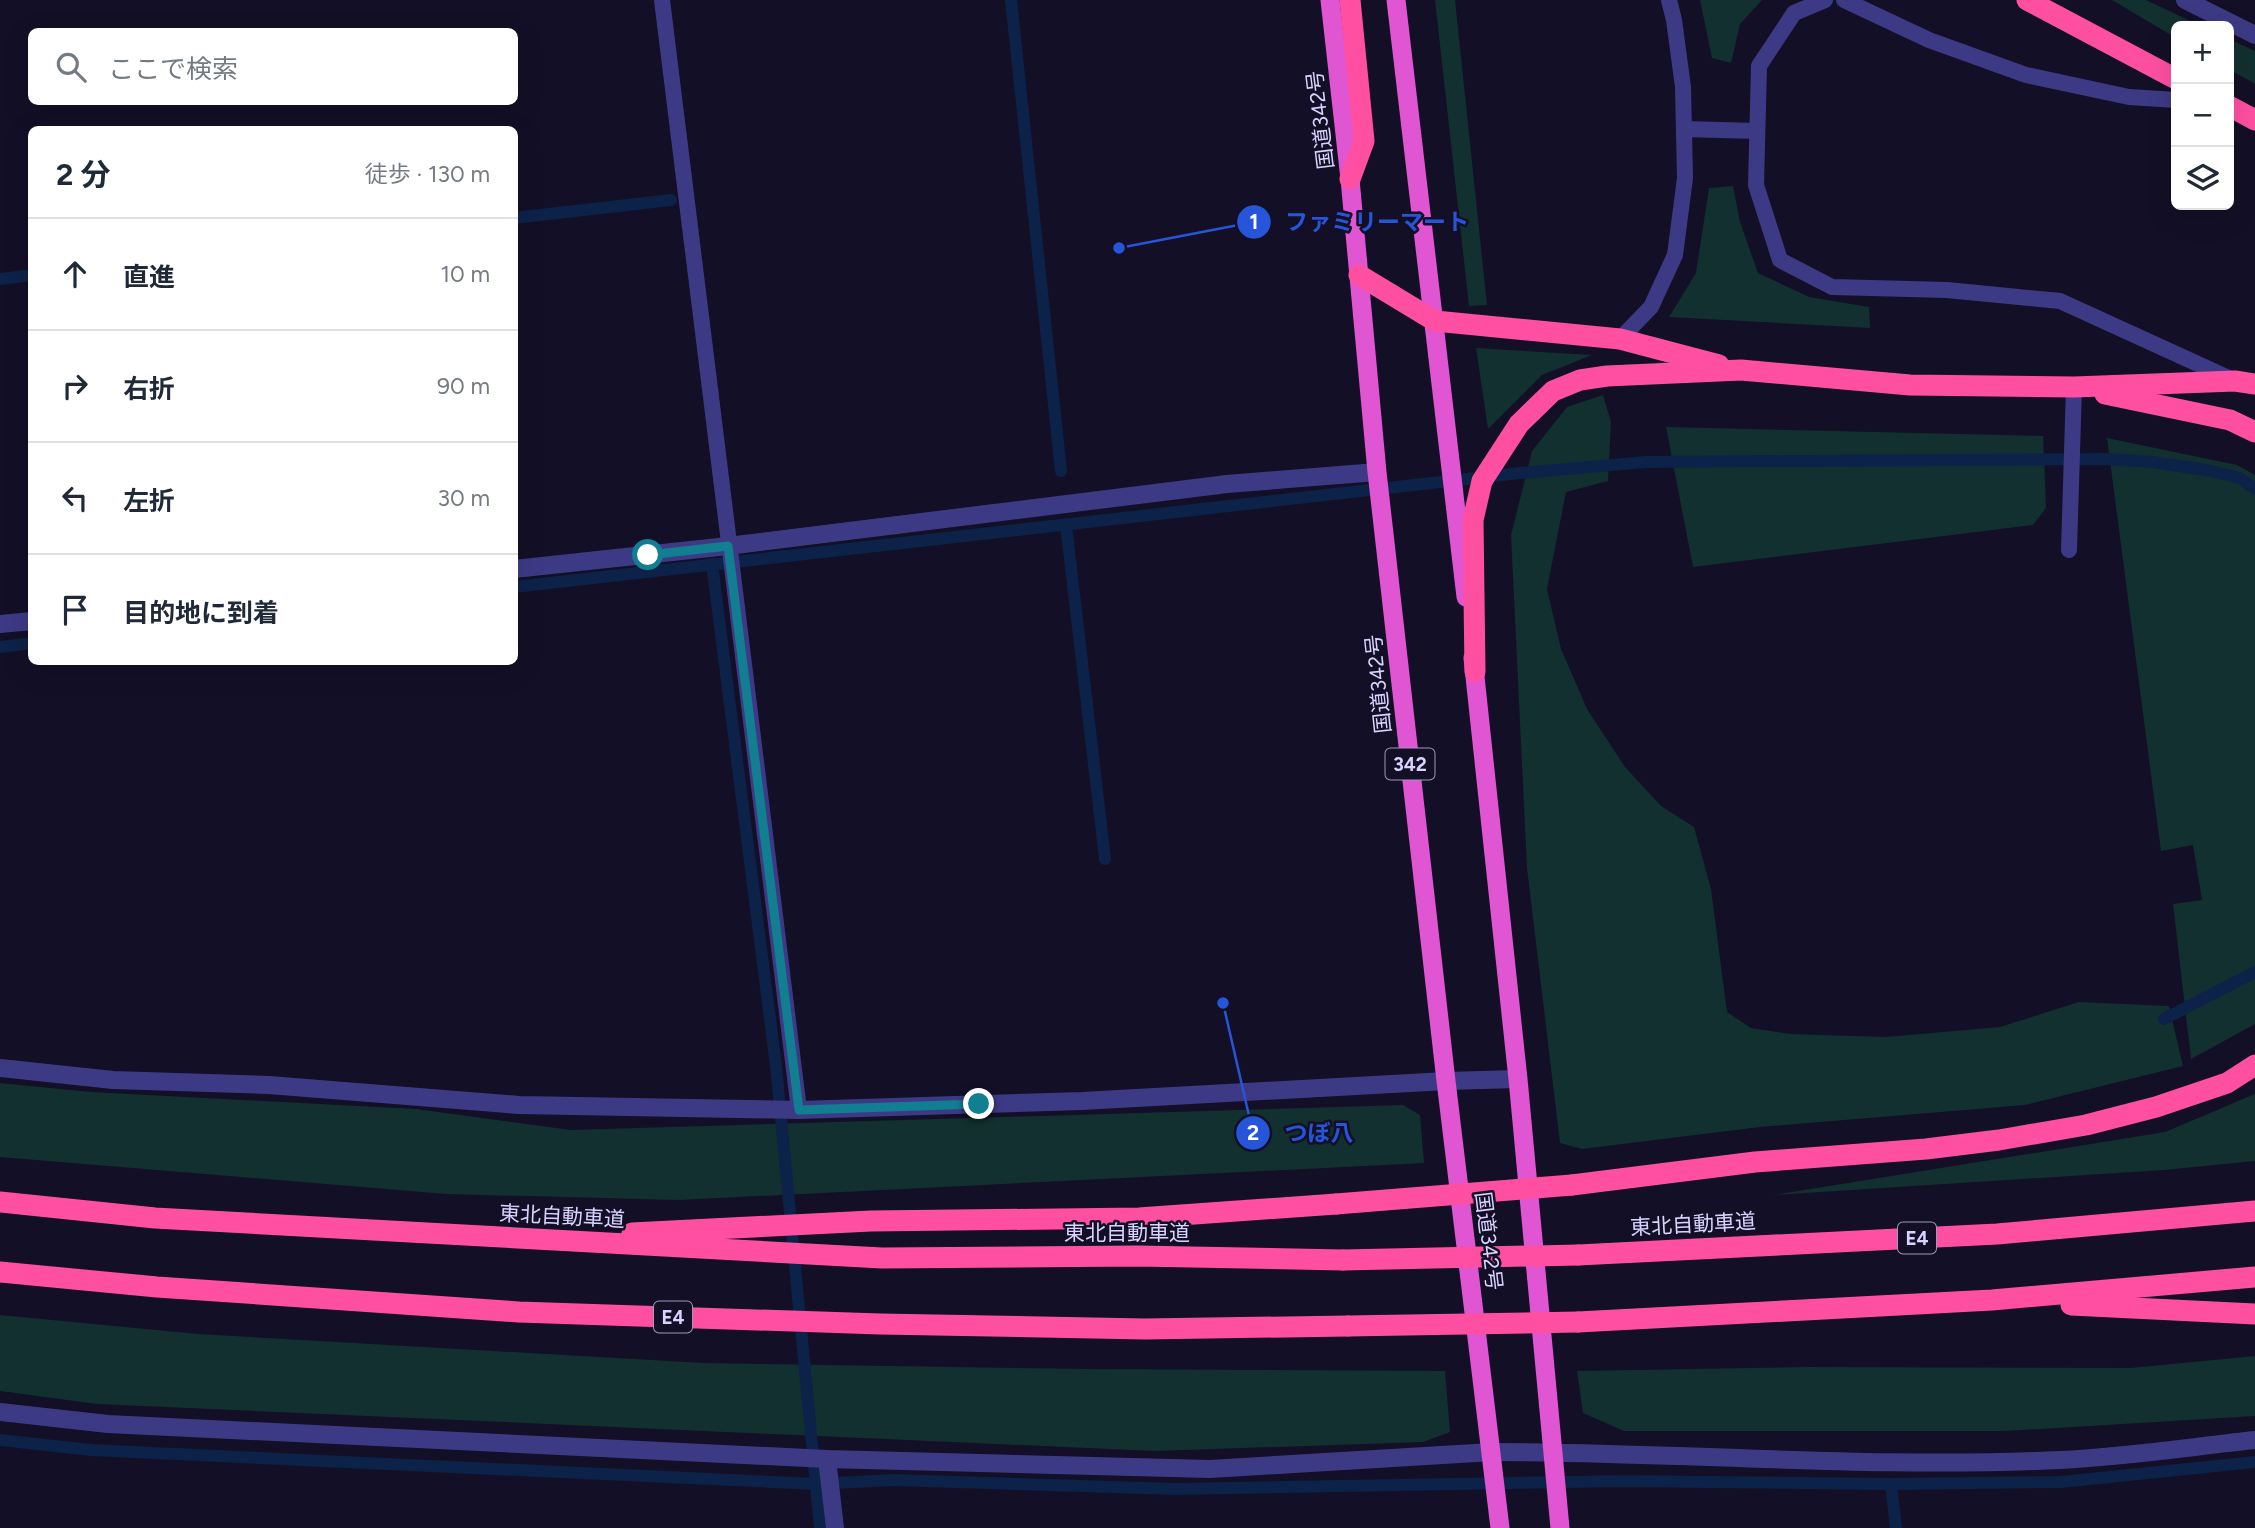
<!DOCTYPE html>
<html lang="ja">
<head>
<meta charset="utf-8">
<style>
	:root { --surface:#fff; --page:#f2f2f3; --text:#1f2937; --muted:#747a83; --line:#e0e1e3 }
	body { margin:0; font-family:Figtree,"Noto Sans JP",sans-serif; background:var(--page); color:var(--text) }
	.controls { position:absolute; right:21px; top:21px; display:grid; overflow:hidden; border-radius:10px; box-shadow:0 7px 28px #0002 }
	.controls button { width:63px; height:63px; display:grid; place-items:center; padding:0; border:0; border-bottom:2px solid var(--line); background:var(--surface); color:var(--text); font:35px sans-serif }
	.stop { position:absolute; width:21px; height:21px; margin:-16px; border:5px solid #117e91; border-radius:50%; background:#fff }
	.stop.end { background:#117e91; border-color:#fff; box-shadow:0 2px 7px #0008 }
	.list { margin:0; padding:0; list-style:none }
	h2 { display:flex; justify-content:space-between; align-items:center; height:91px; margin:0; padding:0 28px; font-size:30px }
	h2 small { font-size:23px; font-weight:400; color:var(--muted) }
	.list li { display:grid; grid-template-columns:46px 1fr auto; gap:21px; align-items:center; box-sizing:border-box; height:112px; padding:0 28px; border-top:2px solid var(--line) }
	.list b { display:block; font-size:26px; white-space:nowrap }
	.list em { font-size:23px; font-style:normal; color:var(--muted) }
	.icon { flex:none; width:38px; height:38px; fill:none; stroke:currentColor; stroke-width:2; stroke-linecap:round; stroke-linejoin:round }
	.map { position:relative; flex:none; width:2255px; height:1528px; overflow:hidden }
	.search { position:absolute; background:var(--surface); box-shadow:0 7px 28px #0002; left:28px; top:28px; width:490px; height:77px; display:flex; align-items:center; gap:18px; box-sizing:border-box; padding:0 24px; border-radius:10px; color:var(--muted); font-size:26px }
	.panel { position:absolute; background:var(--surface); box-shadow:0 7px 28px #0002; left:28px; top:126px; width:490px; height:539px; border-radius:10px }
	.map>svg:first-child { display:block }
	.green { fill:#12302f }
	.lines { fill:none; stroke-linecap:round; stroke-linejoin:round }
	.stream { stroke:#0c2248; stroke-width:12 }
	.service { stroke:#3d3a85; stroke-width:16 }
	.minor { stroke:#3d3a85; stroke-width:18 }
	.tertiary { stroke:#3d3a85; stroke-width:18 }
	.trunk { stroke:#e055d1; stroke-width:19 }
	.motorway { stroke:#ff4fa3; stroke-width:21 }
	.motorway-bridge { stroke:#ff4fa3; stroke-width:21 }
	.route { stroke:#117e91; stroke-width:9 }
	.labels { text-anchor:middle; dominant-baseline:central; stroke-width:5; stroke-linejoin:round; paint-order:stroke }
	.shield { fill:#130f26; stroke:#9e99be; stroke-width:2 }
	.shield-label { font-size:19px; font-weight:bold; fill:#d9d4ff }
	.street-label { font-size:21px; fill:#d9d4ff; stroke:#130f26 }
	.leader { fill:none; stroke:#2655da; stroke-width:2.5 }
	.callout-dot { fill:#2655da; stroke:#130f26; stroke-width:2.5 }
	.mark-label { font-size:21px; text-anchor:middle; font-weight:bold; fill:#fff }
	.callout-label { font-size:23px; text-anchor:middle; font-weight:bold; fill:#2655da; stroke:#130f26; stroke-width:5; stroke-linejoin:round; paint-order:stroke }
</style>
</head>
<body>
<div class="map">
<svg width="2255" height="1528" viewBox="0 0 2255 1528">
	<rect width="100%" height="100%" fill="#130f26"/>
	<!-- green -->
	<g class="green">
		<polygon points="1435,0 1455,0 1487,305 1469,306"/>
		<polygon points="1700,0 1762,0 1740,24 1731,63 1712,58"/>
		<polygon points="2112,0 2146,0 2201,26 2176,26 2176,38"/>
		<polygon points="2229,39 2255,51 2255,84 2229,69"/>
		<polygon points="1733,186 1740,222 1758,273 1809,297 1869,307 1870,328 1669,317 1696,273 1709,188"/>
		<polygon points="1476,348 1592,355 1542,375 1488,429"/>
		<polygon points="1603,395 1611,422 1608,481 1566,492 1547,589 1561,649 1587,709 1625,767 1661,806 1694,827 1711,889 1727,1012 1751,1028 1790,1034 1886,1037 2000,1027 2079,1002 2169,1006 2183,1066 2025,1105 1760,1127 1582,1149 1560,1143 1527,868 1511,535 1532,451 1567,407"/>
		<polygon points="1666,427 2043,436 2046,508 2033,525 1693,567"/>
		<polygon points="2107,438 2237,465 2255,475 2255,1024 2191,1059 2173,904 2202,900 2193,845 2161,851"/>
		<polygon points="0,1083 91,1092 416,1109 571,1130 1403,1105 1420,1115 1424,1163 679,1200 446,1194 0,1157"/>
		<polygon points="2255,1094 2255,1161 2164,1170 1773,1195 2165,1132"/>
		<polygon points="0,1315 198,1334 704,1363 1088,1369 1445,1371 1450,1432 1423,1442 1155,1451 97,1404 0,1391"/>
		<polygon points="2255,1356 2255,1416 2005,1431 1624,1431 1583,1413 1577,1371 1809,1367 2131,1368"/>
	</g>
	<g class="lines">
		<!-- stream -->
		<g class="stream">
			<polyline points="1011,0 1061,471"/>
			<polyline points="514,218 671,200"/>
			<polyline points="0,279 32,275"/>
			<polyline points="1066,525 1105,859"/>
			<polyline points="712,564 776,1066 820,1528"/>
			<polyline points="514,587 1520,473 1646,462 2103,459 2152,462 2206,470 2240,478 2255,489"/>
			<polyline points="0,647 32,643"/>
			<polyline points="2164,1019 2255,972"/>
			<polyline points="0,1440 91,1450 816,1484 893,1480 1176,1489 1623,1481 1891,1484 2061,1482 2255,1462"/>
			<polyline points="1891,1484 1896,1528"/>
		</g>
		<!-- service -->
		<g class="service">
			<polyline points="662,0 799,1110"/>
			<polyline points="1825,0 1794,13 1759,66 1756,185 1780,260 1832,287 1947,290 2060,301 2233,380"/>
			<polyline points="1844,0 1929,40 2026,75 2129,97 2176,100"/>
			<polyline points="1684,129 1757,131"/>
			<polyline points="1620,339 1651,307 1675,255 1685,178 1683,87 1674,20 1669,0"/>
			<polyline points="2069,550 2074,387"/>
		</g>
		<!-- minor -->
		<g class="minor">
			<polyline points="2185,0 2255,35"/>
			<polyline points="514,569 728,546 1227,484 1377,472"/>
			<polyline points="0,624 32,621"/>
			<polyline points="0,1068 113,1080 269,1085 519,1105 799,1110 1082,1101 1446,1081 1518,1079"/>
			<path d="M1492,1452c189,0 378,17 568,8 65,-3 130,-13 195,-20"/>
			<polyline points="827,1459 835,1528"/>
		</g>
		<!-- tertiary -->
		<polyline class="tertiary" points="0,1412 108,1424 827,1459 1210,1469 1492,1452"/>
		<!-- trunk -->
		<g class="trunk">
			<polyline points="1330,0 1350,179 1377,472 1446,1081 1500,1528"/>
			<polyline points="1396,0 1466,597"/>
			<polyline points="1473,658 1518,1079 1560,1528"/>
		</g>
		<!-- motorway -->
		<g class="motorway">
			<polyline points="1350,0 1364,141 1350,179"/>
			<polyline points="2027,0 2176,79"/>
			<polyline points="2229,106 2255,120"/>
			<polyline points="1359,275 1435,321 1620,339 1719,365"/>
			<polyline points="2105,394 2230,420 2255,432"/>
			<polyline points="1475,672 1473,520 1482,481 1519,424 1553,391 1580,380 1607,376 1741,370 1910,385 2074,387 2235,381 2255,384"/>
			<polyline points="1572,1185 1755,1162 1926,1149 1999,1140 2086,1125 2156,1107 2227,1083 2255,1065"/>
			<polyline points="0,1202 155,1218 882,1258 1138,1256 1343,1260"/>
			<polyline points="632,1233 871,1221 1139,1218 1336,1204"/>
			<polyline points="1578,1255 1997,1234 2255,1211"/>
			<polyline points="0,1272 157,1287 519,1312 880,1324 1145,1329 1348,1326"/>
			<polyline points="2071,1305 2255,1314"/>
			<polyline points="1578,1322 1992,1300 2255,1277"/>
		</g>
		<!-- motorway-bridge -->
		<g class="motorway-bridge">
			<polyline points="1336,1204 1572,1185"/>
			<polyline points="1343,1260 1578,1255"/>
			<polyline points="1348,1326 1578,1322"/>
		</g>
	</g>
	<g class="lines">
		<!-- route -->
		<polyline class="route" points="648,555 728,546 799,1110 979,1104"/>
	</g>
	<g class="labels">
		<!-- shield labels -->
		<g class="shield">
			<rect x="1385.5" y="748.5" width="49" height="31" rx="5"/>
			<rect x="1898" y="1222.5" width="38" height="31" rx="5"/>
			<rect x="654" y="1301.5" width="38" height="31" rx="5"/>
		</g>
		<g class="shield-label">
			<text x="1410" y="764">342</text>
			<text x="1917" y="1238">E4</text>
			<text x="673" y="1317">E4</text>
		</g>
		<!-- street labels -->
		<g class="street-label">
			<text transform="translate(1320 120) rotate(-97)">国道342号</text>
			<text transform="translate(1378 684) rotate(-96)">国道342号</text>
			<text transform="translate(562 1216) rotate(3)">東北自動車道</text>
			<text transform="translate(1693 1224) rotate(-3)">東北自動車道</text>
			<text x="1127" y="1232">東北自動車道</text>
			<text transform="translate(1489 1241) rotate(83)">国道342号</text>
		</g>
	</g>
	<!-- callouts -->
	<path class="leader" d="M1119 248L1254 222M1223 1003L1253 1133"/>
	<g class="callout-dot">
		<circle cx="1119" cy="248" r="7"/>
		<circle cx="1223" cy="1003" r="7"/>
		<circle cx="1254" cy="222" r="18"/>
		<circle cx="1253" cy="1133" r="18"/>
	</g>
	<g class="mark-label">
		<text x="1254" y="229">1</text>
		<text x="1253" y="1140">2</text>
	</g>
	<g class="callout-label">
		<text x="1377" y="230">ファミリーマート</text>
		<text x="1319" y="1141">つぼ八</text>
	</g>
</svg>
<div class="controls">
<button>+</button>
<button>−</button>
<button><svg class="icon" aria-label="layers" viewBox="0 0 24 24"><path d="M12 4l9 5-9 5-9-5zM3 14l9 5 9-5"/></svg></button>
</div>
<div class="stop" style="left:648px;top:555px"></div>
<div class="stop end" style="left:979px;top:1104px"></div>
<div class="search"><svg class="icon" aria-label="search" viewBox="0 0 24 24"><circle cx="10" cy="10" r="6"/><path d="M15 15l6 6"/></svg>ここで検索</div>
<section class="panel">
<h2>2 分<small>徒歩 · 130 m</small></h2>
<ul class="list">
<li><svg class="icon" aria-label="ahead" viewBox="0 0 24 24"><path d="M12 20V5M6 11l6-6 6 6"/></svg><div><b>直進</b></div><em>10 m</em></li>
<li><svg class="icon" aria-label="right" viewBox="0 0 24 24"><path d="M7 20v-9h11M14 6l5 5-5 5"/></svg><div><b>右折</b></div><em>90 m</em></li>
<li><svg class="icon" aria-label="left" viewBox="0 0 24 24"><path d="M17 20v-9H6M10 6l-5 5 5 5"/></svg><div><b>左折</b></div><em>30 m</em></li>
<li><svg class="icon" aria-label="arrive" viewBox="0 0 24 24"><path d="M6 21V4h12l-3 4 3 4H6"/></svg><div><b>目的地に到着</b></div></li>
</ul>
</section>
</div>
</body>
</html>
